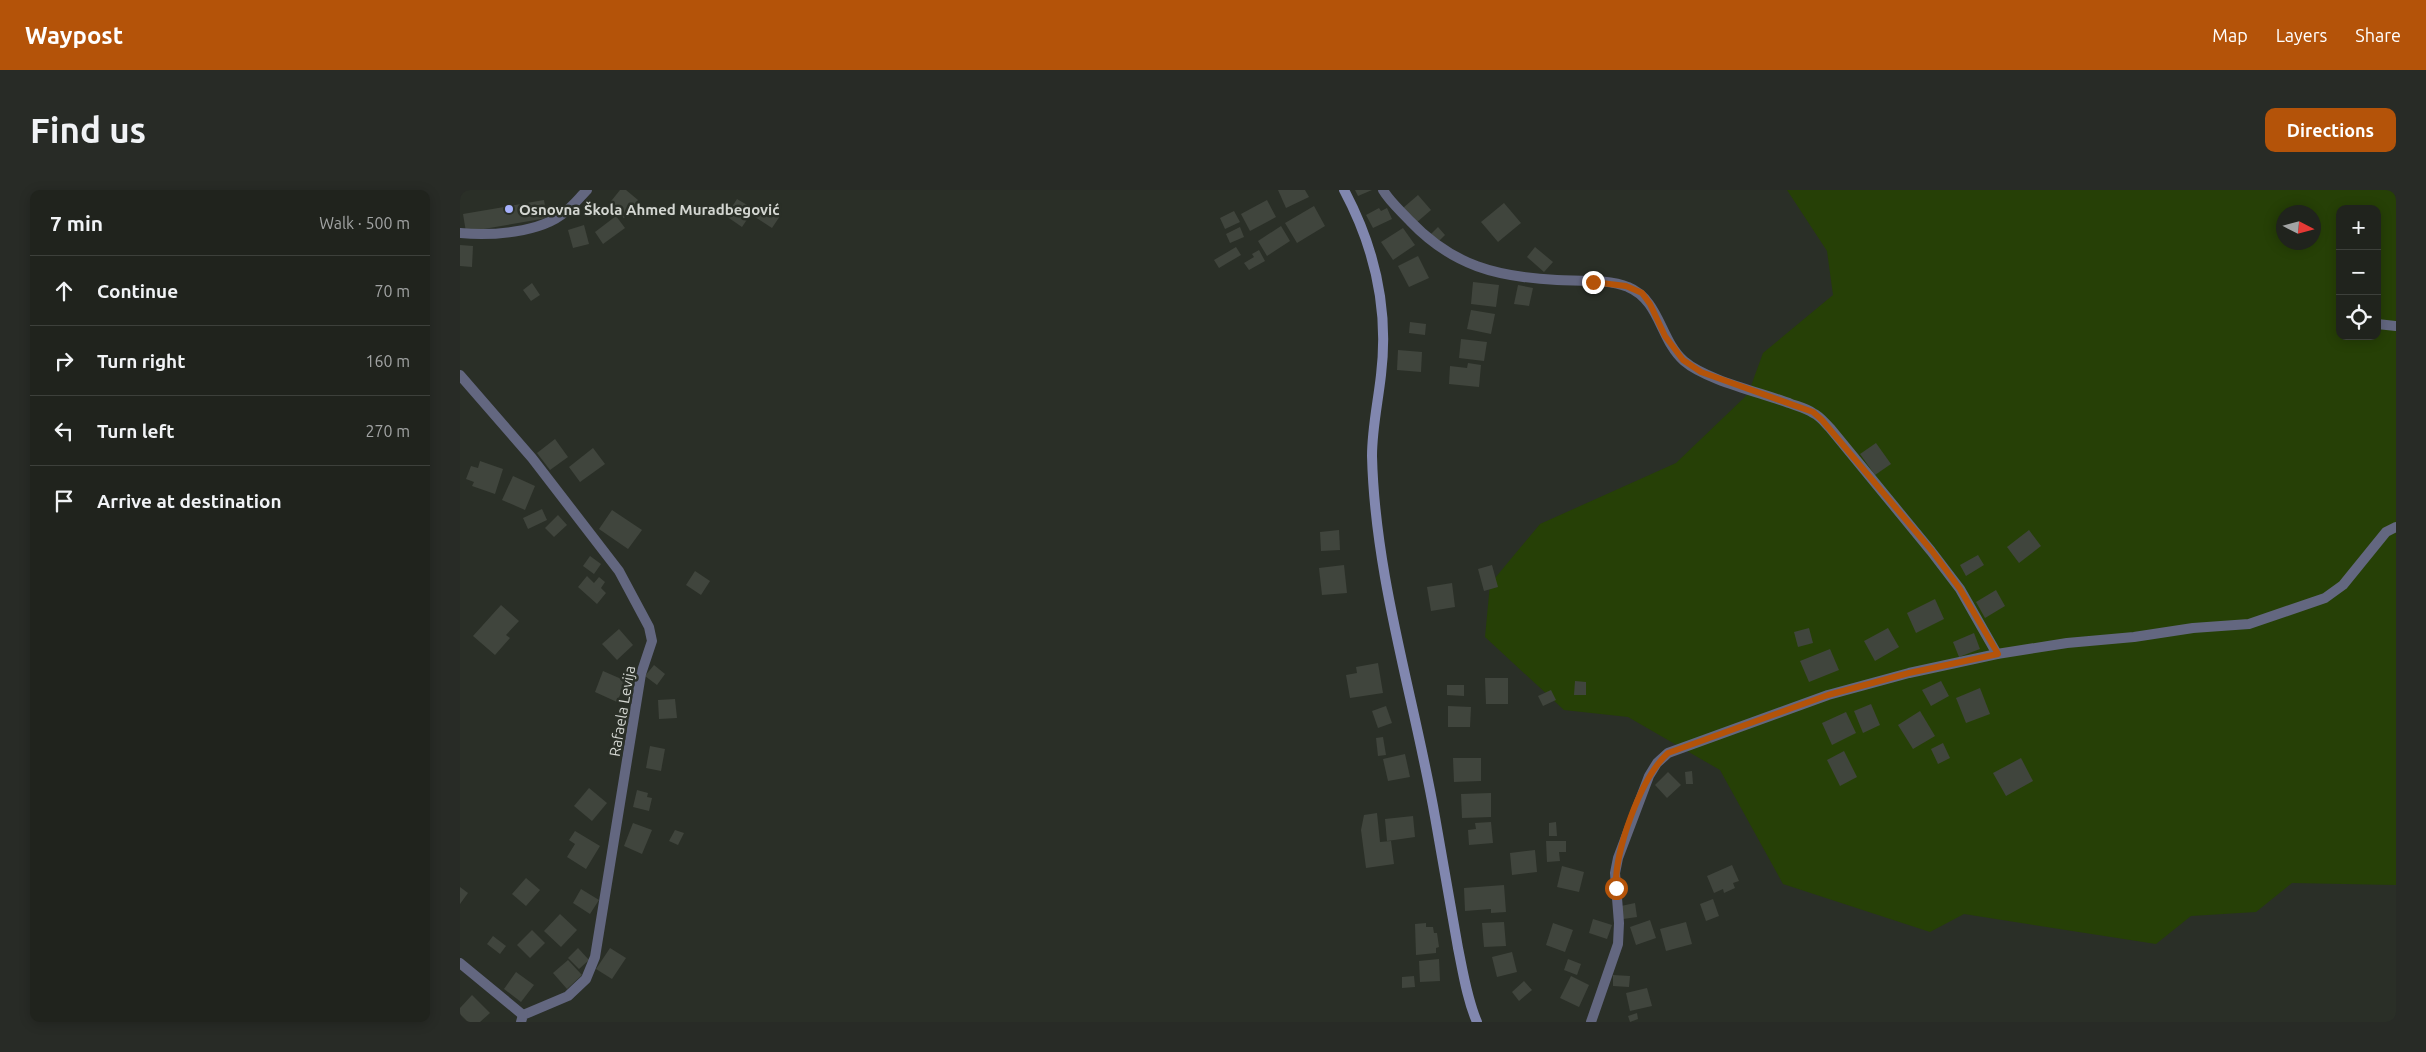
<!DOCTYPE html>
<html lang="en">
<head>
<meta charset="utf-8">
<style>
	:root { --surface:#20231d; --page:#282b26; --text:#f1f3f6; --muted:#a2a4a4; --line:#3d403b; --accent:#b45309 }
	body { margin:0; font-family:Ubuntu,sans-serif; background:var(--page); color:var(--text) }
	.controls { position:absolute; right:15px; top:15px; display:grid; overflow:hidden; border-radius:10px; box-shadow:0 2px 12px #0003 }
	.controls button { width:45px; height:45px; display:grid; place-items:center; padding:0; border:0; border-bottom:1px solid var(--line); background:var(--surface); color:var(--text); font:25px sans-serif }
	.compass { position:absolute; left:1816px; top:15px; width:45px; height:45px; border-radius:50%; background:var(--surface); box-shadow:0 2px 12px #0003; rotate:96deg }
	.stop { position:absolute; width:15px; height:15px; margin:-11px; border:4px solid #b45309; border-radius:50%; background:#fff }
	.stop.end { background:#b45309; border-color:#fff; box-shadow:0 1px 5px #0008 }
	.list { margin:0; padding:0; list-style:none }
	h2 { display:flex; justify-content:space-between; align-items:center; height:65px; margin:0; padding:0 20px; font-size:21px }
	h2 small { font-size:16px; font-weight:400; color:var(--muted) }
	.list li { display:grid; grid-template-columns:32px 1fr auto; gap:15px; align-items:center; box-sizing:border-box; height:70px; padding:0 20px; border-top:1px solid var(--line) }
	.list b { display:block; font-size:19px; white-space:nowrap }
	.list em { font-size:16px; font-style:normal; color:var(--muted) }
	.icon { flex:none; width:28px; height:28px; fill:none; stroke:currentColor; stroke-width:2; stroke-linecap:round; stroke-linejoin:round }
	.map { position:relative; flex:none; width:1936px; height:832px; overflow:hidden; border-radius:10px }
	header { display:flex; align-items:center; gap:30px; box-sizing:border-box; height:70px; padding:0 25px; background:var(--accent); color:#fff }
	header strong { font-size:24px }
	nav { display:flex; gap:28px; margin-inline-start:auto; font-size:18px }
	.intro { display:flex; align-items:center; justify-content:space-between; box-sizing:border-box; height:120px; padding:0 30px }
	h1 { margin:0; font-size:35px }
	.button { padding:12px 22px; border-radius:10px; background:var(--accent); color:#fff; font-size:18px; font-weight:700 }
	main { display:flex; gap:30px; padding:0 30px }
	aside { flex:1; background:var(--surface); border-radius:10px; box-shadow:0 2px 12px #0003 }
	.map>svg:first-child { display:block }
	.green { fill:#264006; fill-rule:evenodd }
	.building { fill:#40453d }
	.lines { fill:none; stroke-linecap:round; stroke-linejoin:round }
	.minor { stroke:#636780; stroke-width:10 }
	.secondary { stroke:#8187af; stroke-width:10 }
	.route { stroke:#b45309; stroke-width:6 }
	.poi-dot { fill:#a6b1fc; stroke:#2a2f27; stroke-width:2 }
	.labels { text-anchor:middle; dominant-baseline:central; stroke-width:5; stroke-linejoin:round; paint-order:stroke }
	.poi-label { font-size:15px; font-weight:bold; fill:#d3d6d1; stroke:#2a2f27; text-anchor:start }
	.street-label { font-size:15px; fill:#d3d6d1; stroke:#2a2f27 }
</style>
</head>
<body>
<header>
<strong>Waypost</strong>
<nav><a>Map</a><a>Layers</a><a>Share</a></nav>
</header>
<div class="intro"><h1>Find us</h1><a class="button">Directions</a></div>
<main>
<aside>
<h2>7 min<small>Walk · 500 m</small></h2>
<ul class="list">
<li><svg class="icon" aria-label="ahead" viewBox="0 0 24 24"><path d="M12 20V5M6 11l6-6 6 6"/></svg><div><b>Continue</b></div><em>70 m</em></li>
<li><svg class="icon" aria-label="right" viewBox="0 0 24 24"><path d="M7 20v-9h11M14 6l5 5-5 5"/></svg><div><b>Turn right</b></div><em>160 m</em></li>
<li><svg class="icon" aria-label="left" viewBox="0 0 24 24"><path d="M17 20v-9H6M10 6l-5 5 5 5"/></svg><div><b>Turn left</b></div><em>270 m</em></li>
<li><svg class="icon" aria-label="arrive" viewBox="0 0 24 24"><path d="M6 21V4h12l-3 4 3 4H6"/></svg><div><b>Arrive at destination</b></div></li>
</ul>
</aside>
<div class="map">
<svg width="1936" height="832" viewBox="0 0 1936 832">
	<rect width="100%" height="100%" fill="#2a2f27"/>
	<!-- green -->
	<path class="green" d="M1327,0h609v695l-104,-2 -36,29 -65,4 -35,28 -192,-30 -34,18 -147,-48 -63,-114 -92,-53 -64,-7 -79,-73 5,-53 50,-60 136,-61 72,-69 15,-41 70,-58 -6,-44zM1880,19h37v127h-37zM1824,22h30v30h-30z"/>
	<!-- building -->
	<g class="building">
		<polygon points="160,0 166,0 178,10 164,28 148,15"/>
		<polygon points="818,0 845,0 849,7 826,18"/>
		<polygon points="895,0 912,0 898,6"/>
		<polygon points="958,5 971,20 956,33 943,18"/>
		<polygon points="277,9 294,19 282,37 266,26"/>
		<polygon points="84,10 87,28 6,42 3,24"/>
		<polygon points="807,10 816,27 790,41 781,24"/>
		<polygon points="1044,13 1061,33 1038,52 1021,32"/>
		<polygon points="303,15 320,26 312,38 295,27"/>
		<polygon points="854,16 865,36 837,53 825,33"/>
		<polygon points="919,18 921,21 927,18 932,29 913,38 906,25"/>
		<polygon points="774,21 780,32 765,39 760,28"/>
		<polygon points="156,26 165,38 143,54 135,42"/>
		<polygon points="124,35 129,54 113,58 108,40"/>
		<polygon points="821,36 830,51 807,66 798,51"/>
		<polygon points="780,37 784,47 770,53 766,44"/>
		<polygon points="978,37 985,45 978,52 971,44"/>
		<polygon points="943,38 955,55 933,70 921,52"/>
		<polygon points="0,55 13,56 12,77 0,76"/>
		<polygon points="776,57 781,65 759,78 754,70"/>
		<polygon points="1075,57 1093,72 1084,82 1067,67"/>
		<polygon points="799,60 805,71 789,80 784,73 794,67 792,64"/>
		<polygon points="958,66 969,88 949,97 938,76"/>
		<polygon points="1013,92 1039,95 1036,117 1011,114"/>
		<polygon points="72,93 80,105 71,111 63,100"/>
		<polygon points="1058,95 1073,98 1069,116 1054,114"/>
		<polygon points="1011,120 1035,124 1031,144 1007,139"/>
		<polygon points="950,132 966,134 965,145 949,143"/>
		<polygon points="1001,149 1027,152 1024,171 999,168"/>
		<polygon points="938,160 962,162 961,182 937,180"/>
		<polygon points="1008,173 1021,175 1019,197 989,194 990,176 1007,178"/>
		<polygon points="95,249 108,267 90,280 77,263"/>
		<polygon points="1416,253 1431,274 1415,285 1400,264"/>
		<polygon points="133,258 145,274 120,292 109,277"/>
		<polygon points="20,271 43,279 35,304 12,296 14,292 6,289 11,276 18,278"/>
		<polygon points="53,286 75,296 65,320 42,310"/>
		<polygon points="82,319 87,330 68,339 63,328"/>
		<polygon points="152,320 182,340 168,359 139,339"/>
		<polygon points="98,325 107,335 94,347 85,338"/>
		<polygon points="879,340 880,360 861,361 860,342"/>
		<polygon points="1569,340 1581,356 1559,373 1547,357"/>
		<polygon points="1518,365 1524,375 1506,386 1500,375"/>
		<polygon points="130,366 141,374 134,384 123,376"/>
		<polygon points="884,375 887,403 862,405 859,378"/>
		<polygon points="1032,375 1038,397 1024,401 1018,379"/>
		<polygon points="235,381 250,391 241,405 226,395"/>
		<polygon points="127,386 134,393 139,387 145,392 141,398 146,403 137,414 118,397"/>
		<polygon points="992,393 995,417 971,421 967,397"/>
		<polygon points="1536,400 1545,416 1525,428 1516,412"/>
		<polygon points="1475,409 1484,429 1456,443 1447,423"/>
		<polygon points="41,415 59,431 46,445 50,448 35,465 13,446"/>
		<polygon points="1349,438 1353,453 1338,457 1334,442"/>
		<polygon points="1428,438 1439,457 1415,471 1404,451"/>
		<polygon points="159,439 173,455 157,470 142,454"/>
		<polygon points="1514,443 1520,459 1499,467 1493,452"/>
		<polygon points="1370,459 1379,480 1349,492 1340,471"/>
		<polygon points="918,473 923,503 890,508 886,485 897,483 896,477"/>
		<polygon points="194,475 205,484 197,495 185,486"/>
		<polygon points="143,481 166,491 157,512 135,502"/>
		<polygon points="1025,488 1048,488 1048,514 1026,514"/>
		<polygon points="1115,491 1126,492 1126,505 1114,505"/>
		<polygon points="1481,491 1489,506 1471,516 1462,500"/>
		<polygon points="987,495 1004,495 1004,506 987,505"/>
		<polygon points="1520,498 1530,524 1506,533 1496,508"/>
		<polygon points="1091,500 1096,510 1083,516 1078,506"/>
		<polygon points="215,509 217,528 199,529 198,510"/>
		<polygon points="1411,514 1420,535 1403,543 1394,521"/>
		<polygon points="926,516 932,533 918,538 912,521"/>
		<polygon points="988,516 1011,517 1010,537 988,537"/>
		<polygon points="1460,521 1475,546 1453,559 1438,535"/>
		<polygon points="1386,522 1396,543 1372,555 1362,533"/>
		<polygon points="923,547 926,565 918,566 916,548"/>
		<polygon points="1483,553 1490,568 1478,574 1471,559"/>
		<polygon points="190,556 205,559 201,581 186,578"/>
		<polygon points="1384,561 1397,587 1380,596 1367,570"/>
		<polygon points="945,564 950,587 928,591 923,569"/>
		<polygon points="993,568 1021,568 1021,591 994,592"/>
		<polygon points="1561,568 1573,591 1546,606 1533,583"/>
		<polygon points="1232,581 1233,594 1226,594 1225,582"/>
		<polygon points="1208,582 1221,595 1207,608 1195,595"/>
		<polygon points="129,598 147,613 132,631 114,616"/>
		<polygon points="177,600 188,603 187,607 192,608 189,621 173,617"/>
		<polygon points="1031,603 1031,627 1002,628 1001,604"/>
		<polygon points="917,623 920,652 931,651 934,674 906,678 901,640 904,625"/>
		<polygon points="953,626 955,647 927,651 925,629"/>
		<polygon points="1031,632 1033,653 1009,655 1008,640 1016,639 1015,633"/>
		<polygon points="1096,632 1097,646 1089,646 1089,633"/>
		<polygon points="173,633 192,640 182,664 164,656"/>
		<polygon points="215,640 224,643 218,655 209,651"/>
		<polygon points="115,641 140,656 126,679 107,667 115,654 109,650"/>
		<polygon points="1086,651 1106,651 1106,662 1099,662 1100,671 1087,672"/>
		<polygon points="1075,660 1077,682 1052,685 1050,663"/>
		<polygon points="1272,675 1279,691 1273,693 1275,698 1264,703 1263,699 1254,703 1247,686"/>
		<polygon points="1102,676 1124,682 1119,702 1097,697"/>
		<polygon points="66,688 80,700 66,716 52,704"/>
		<polygon points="1044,695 1046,722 1031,723 1031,719 1005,721 1004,698"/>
		<polygon points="0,697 8,703 0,714"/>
		<polygon points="121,699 139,710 130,724 113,713"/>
		<polygon points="1253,709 1259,726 1246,731 1240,714"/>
		<polygon points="1175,713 1177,727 1163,729 1161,716"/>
		<polygon points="100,724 117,740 101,757 84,741"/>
		<polygon points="1133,729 1152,735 1147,749 1129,743"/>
		<polygon points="1190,730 1196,748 1176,755 1170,737"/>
		<polygon points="1044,732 1046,756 1024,757 1022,733"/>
		<polygon points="1226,732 1232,754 1206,761 1200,739"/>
		<polygon points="966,733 966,737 973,737 974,743 977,743 979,757 976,758 976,763 956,765 955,734"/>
		<polygon points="1093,733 1113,740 1105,762 1086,755"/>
		<polygon points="72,740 85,753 70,768 57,755"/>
		<polygon points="33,746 46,756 40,764 27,754"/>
		<polygon points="118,758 129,770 119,779 108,768"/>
		<polygon points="150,758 166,768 152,789 136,779"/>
		<polygon points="1052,762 1057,782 1037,787 1032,767"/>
		<polygon points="979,769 980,791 960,792 959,771"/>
		<polygon points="1108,769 1121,774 1117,785 1104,780"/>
		<polygon points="108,770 122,785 107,799 93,783"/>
		<polygon points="56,782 74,795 61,812 44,799"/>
		<polygon points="1153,785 1170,786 1169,797 1153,796"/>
		<polygon points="954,786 955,797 942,798 942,787"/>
		<polygon points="1111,786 1129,795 1119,817 1100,808"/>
		<polygon points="1064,791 1072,800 1059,811 1052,802"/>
		<polygon points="1187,798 1192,816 1170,821 1166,803"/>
		<polygon points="12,805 30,823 20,832 8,832 0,824 0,818"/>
		<polygon points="1177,823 1178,829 1170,832 1168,826"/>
	</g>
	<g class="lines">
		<!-- minor -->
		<g class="minor">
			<path d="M923,0c7,12 18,21 27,31 43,45 87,56 147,59 20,1 53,-1 71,7 32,13 32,53 56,74 22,19 75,31 105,42 7,3 17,5 24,10 7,3 12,10 17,15l101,123 29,38 37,65"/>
			<path d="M0,43c30,3 81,0 105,-21 8,-6 15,-15 22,-22"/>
			<polyline points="1917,134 1936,136"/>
			<polyline points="0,185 72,268 159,381 189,437 192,451 181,484 135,767 126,789 108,806 63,825 61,832"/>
			<polyline points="0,773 63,825"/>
			<polyline points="1131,832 1158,754 1159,733 1155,683 1158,668 1189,586 1197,573 1208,563 1368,505 1449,483 1537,464 1607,453 1674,447 1733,438 1789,434 1865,408 1883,395 1926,342 1936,337"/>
		</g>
		<!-- secondary -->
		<path class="secondary" d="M884,0c31,58 45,119 37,185 -3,27 -9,54 -9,81 3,122 42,241 63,361 8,44 15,87 23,131 5,24 9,51 19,74"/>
	</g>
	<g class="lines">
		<!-- route -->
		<path class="route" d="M1133,92l33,4 16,7 8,11 15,32 18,24 18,12 112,40 9,8 110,131 28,38 38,65 -89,19 -81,22 -160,58c-27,24 -54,99 -52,135"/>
	</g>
	<!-- markers -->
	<circle class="poi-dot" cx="49" cy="19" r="5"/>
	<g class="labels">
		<!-- poi labels -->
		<g class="poi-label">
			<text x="59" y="19">Osnovna Škola Ahmed Muradbegović</text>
		</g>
		<!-- street labels -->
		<g class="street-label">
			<text transform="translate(162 521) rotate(-80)">Rafaela Levija</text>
		</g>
	</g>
</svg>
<div class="controls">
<button>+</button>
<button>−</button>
<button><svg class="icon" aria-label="locate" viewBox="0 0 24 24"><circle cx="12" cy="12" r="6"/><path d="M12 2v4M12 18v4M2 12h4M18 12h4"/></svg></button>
</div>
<svg class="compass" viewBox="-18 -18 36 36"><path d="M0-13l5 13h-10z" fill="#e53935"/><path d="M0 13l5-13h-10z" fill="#a2a4a4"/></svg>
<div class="stop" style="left:1156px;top:698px"></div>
<div class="stop end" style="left:1133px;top:92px"></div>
</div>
</main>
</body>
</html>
